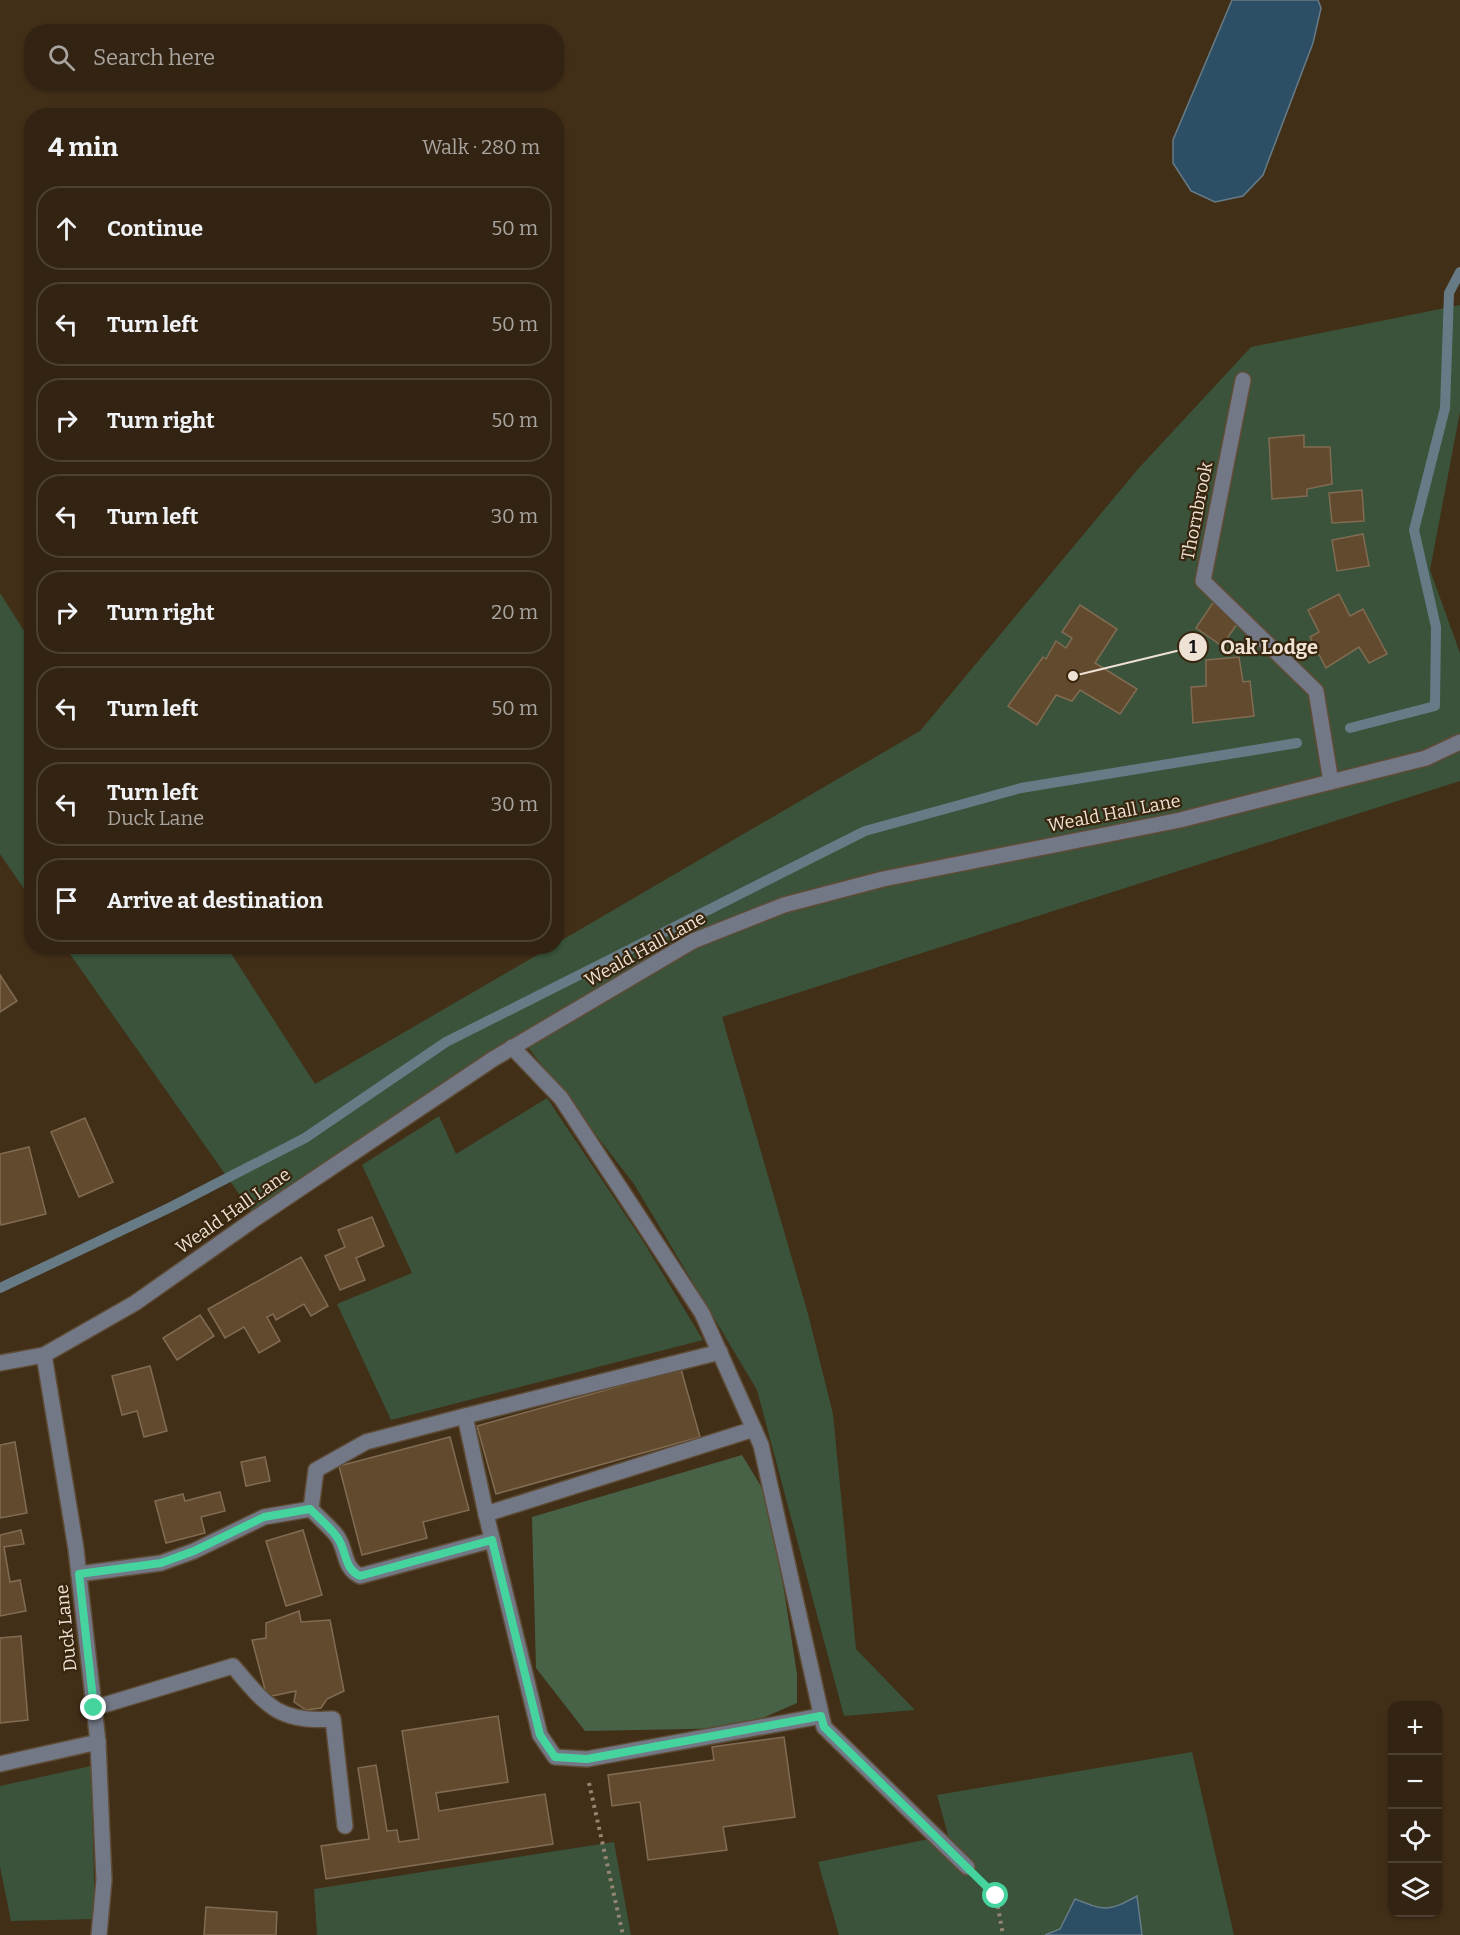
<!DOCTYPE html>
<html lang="en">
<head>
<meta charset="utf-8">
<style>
	:root { --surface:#322312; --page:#3d2f20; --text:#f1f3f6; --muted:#a8a49f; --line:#4d4032 }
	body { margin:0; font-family:Bitter,serif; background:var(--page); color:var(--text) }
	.controls { position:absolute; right:18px; bottom:18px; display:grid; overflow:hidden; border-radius:12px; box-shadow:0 2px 4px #0004 }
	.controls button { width:54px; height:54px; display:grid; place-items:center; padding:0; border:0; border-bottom:2px solid var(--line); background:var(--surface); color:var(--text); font:30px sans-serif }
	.stop { position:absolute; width:18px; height:18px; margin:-14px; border:4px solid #46d49e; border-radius:50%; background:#fff }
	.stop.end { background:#46d49e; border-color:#fff; box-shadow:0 2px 6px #0008 }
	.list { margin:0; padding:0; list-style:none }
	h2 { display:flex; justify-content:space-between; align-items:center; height:78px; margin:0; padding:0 24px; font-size:26px }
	h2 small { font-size:20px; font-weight:400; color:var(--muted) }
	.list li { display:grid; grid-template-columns:39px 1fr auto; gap:18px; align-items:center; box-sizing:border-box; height:84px; margin:0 12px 12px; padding:0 12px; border:2px solid var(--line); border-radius:24px }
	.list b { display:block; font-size:22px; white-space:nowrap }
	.list p { margin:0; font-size:20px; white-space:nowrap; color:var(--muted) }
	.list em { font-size:20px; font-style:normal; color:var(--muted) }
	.icon { flex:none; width:33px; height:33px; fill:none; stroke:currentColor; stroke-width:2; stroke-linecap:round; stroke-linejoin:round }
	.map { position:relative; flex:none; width:1460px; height:1935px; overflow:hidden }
	.search { position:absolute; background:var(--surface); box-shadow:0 2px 4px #0004; left:24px; top:24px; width:540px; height:66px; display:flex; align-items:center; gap:15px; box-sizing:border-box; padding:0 21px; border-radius:24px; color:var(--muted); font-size:22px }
	.panel { position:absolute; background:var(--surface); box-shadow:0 2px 4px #0004; left:24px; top:108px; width:540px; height:846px; border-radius:24px }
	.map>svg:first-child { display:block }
	.green { fill:#3a533a }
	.forest { fill:#486247 }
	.water { fill:#2d4f65; stroke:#677b86; stroke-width:1.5 }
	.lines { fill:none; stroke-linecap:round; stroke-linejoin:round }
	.stream { stroke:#677b86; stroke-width:10 }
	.building { fill:#624a2e; stroke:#816c53; stroke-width:1.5 }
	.minor-casing { stroke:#5e4c36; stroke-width:18 }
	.path { stroke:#958572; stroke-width:4; stroke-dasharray:3 4.5; stroke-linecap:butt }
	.minor { stroke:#737887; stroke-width:15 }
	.route { stroke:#46d49e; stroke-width:8 }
	.labels { text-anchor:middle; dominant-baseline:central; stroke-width:4.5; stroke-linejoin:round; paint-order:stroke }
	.street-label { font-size:18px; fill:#eee2d4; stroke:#37250e }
	.leader { fill:none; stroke:#eee2d4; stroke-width:2 }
	.callout-dot { fill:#eee2d4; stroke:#37250e; stroke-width:2 }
	.mark-label { font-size:18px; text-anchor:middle; font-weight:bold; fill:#111 }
	.callout-label { font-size:20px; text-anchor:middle; font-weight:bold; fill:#eee2d4; stroke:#37250e; stroke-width:4.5; stroke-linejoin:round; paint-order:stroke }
</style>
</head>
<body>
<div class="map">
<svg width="1460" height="1935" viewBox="0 0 1460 1935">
	<rect width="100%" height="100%" fill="#422f18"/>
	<!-- green -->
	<g class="green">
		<polygon points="1460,305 1460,412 1430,570 1460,653 1460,781 722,1017 808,1314 833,1414 856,1649 915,1710 844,1716 757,1390 634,1184 523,1041 256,1218 65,947 227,947 315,1084 551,947 556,946 557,943 920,731 1138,469 1251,347"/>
		<polygon points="0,593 31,642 31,899 0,854"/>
		<polygon points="547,1098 643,1241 703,1340 391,1420 337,1304 412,1273 362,1165 439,1116 456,1154"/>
		<polygon points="1192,1752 1234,1935 839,1935 818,1862 948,1835 937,1795"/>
		<polygon points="91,1766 95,1919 11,1921 0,1867 0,1786"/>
		<polygon points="614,1842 631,1935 317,1935 314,1889"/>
	</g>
	<!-- forest -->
	<polygon class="forest" points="742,1455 770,1501 797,1674 797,1703 740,1728 585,1731 536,1668 532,1517"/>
	<!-- water -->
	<g class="water">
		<polygon points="1232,0 1318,0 1321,8 1313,43 1263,175 1243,196 1215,202 1191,191 1173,163 1173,140"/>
		<path d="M1137,1896l5,39h-97l15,-6 15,-30c30,12 33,13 62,-3z"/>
	</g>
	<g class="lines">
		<!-- stream -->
		<g class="stream">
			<polyline points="1350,728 1435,706 1436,627 1414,530 1445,408 1449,293 1460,272"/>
			<polyline points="0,1288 169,1208 305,1138 446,1042 865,831 1021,788 1297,743"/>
		</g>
	</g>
	<!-- building -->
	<g class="building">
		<polygon points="1304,435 1304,447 1330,447 1332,484 1307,489 1307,496 1272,499 1269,438"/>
		<polygon points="1362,490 1364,521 1332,523 1329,493"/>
		<polygon points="1363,534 1369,566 1337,571 1332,540"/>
		<polygon points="1339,594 1350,616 1363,609 1387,654 1369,663 1359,647 1326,668 1310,637 1319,632 1308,610"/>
		<polygon points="1214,601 1239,621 1222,646 1196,628"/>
		<polygon points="1080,605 1117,629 1095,663 1137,689 1120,714 1080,690 1072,701 1056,695 1037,725 1008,706 1043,657 1046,659 1056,641 1066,648 1072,638 1062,632"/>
		<polygon points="1239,657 1243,682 1250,681 1254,716 1193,723 1191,687 1206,686 1206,660"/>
		<polygon points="0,975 17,1001 0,1012"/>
		<polygon points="85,1118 113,1182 79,1197 51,1132"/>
		<polygon points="29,1147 46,1214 1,1225 0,1219 0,1154"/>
		<polygon points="372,1217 384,1246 356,1258 365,1280 340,1290 325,1256 345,1247 338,1230"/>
		<polygon points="301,1257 328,1306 311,1316 304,1304 276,1320 273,1314 267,1317 280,1341 259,1353 244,1327 225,1338 208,1309"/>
		<polygon points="200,1315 214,1336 177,1360 163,1338"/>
		<polygon points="150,1366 167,1431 144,1437 137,1411 122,1415 112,1376"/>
		<polygon points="681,1369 700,1437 496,1494 477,1426"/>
		<polygon points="450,1437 469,1510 423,1522 427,1538 362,1555 339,1466"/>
		<polygon points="15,1442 27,1513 0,1518 0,1445"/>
		<polygon points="265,1457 270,1481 246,1486 241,1462"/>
		<polygon points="220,1492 225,1511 201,1517 205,1533 166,1543 155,1501 183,1494 185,1501"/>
		<polygon points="21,1530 24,1544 4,1547 10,1582 20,1580 26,1611 0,1616 0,1535"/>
		<polygon points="303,1530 322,1595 286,1606 266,1541"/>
		<polygon points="299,1611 301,1622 330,1620 344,1691 327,1699 321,1708 306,1710 294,1702 296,1691 267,1697 252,1640 266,1638 266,1623"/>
		<polygon points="21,1636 28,1720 0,1723 0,1638"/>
		<polygon points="498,1716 508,1782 436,1793 439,1811 545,1794 553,1844 326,1879 321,1846 369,1839 358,1768 376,1765 387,1831 397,1830 399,1842 419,1839 402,1731"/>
		<polygon points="784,1737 795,1817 723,1827 727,1850 648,1860 640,1802 612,1806 608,1775 714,1760 712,1747"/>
		<polygon points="206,1907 277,1912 276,1935 204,1935"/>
	</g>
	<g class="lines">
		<!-- minor casing -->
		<g class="minor-casing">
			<g id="minor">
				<polyline points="1243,380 1203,581 1316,691 1331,782"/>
				<polyline points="512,1047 561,1098 702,1313 761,1445 824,1727 967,1867"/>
				<polyline points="44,1355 76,1549 98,1742 104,1880 99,1935"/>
				<polyline points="0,1363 44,1355 135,1303 256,1218 493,1059 693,941 784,905 883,879 1180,820 1426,758 1460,742"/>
				<polyline points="465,1416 720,1352"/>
				<polyline points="311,1509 316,1470 366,1442 465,1416 486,1514 754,1429"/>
				<path d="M311,1509c8,9 19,18 26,27 10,14 6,32 23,40l132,-36"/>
				<polyline points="486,1514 540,1735 555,1757 587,1759 821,1716"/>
				<polyline points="79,1574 161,1563 194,1551 264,1517 311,1509"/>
				<path d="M94,1708l139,-42c33,39 45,57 100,53l12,107"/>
				<polyline points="0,1764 98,1742"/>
			</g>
		</g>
		<!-- path -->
		<g class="path">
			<polyline points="589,1783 623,1935"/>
			<polyline points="982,1882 996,1896 1003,1935"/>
		</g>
		<!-- minor -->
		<use href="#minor" class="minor"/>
	</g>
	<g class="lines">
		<!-- route -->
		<path class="route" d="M94,1708l-15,-134 82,-11 33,-12 70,-34 46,-8c9,9 20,18 27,28 10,13 6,31 23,39l132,-36 48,195 15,22 32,2 234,-43 3,11 172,169"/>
	</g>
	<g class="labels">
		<!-- street labels -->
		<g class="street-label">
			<text transform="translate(1197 511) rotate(-79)">Thornbrook</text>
			<text transform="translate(1114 813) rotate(-11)">Weald Hall Lane</text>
			<text transform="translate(645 949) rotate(-29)">Weald Hall Lane</text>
			<text transform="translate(233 1211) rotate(-35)">Weald Hall Lane</text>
			<text transform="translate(66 1628) rotate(-96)">Duck Lane</text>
		</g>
	</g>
	<!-- callouts -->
	<path class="leader" d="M1073 676L1193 647"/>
	<g class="callout-dot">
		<circle cx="1073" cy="676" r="6"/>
		<circle cx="1193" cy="647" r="15"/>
	</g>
	<g class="mark-label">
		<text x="1193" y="653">1</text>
	</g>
	<g class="callout-label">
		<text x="1269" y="654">Oak Lodge</text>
	</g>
</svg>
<div class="controls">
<button>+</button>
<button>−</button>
<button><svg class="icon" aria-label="locate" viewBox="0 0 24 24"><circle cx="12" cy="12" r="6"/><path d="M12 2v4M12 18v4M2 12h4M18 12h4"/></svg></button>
<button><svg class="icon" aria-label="layers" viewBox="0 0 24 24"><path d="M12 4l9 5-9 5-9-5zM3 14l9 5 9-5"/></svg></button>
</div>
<div class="stop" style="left:996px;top:1896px"></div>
<div class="stop end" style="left:94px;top:1708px"></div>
<div class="search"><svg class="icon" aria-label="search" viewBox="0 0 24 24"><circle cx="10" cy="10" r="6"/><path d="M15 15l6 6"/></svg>Search here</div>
<section class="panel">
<h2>4 min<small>Walk · 280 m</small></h2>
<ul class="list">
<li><svg class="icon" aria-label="ahead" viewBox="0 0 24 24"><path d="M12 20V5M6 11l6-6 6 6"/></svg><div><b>Continue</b></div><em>50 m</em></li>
<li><svg class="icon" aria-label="left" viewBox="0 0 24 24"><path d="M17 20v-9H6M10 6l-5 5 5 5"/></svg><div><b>Turn left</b></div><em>50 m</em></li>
<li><svg class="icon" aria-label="right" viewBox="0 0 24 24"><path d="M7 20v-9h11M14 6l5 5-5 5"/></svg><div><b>Turn right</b></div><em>50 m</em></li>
<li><svg class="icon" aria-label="left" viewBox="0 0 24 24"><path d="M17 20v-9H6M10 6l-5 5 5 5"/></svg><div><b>Turn left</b></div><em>30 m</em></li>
<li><svg class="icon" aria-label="right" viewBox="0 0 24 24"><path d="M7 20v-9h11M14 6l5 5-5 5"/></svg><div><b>Turn right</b></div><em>20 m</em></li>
<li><svg class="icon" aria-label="left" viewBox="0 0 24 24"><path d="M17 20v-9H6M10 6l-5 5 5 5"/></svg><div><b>Turn left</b></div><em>50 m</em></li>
<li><svg class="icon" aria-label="left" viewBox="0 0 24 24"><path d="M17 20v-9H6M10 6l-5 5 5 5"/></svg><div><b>Turn left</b><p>Duck Lane</p></div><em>30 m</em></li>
<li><svg class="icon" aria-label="arrive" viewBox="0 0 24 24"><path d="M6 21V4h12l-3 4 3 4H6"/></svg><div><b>Arrive at destination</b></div></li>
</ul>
</section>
</div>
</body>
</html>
